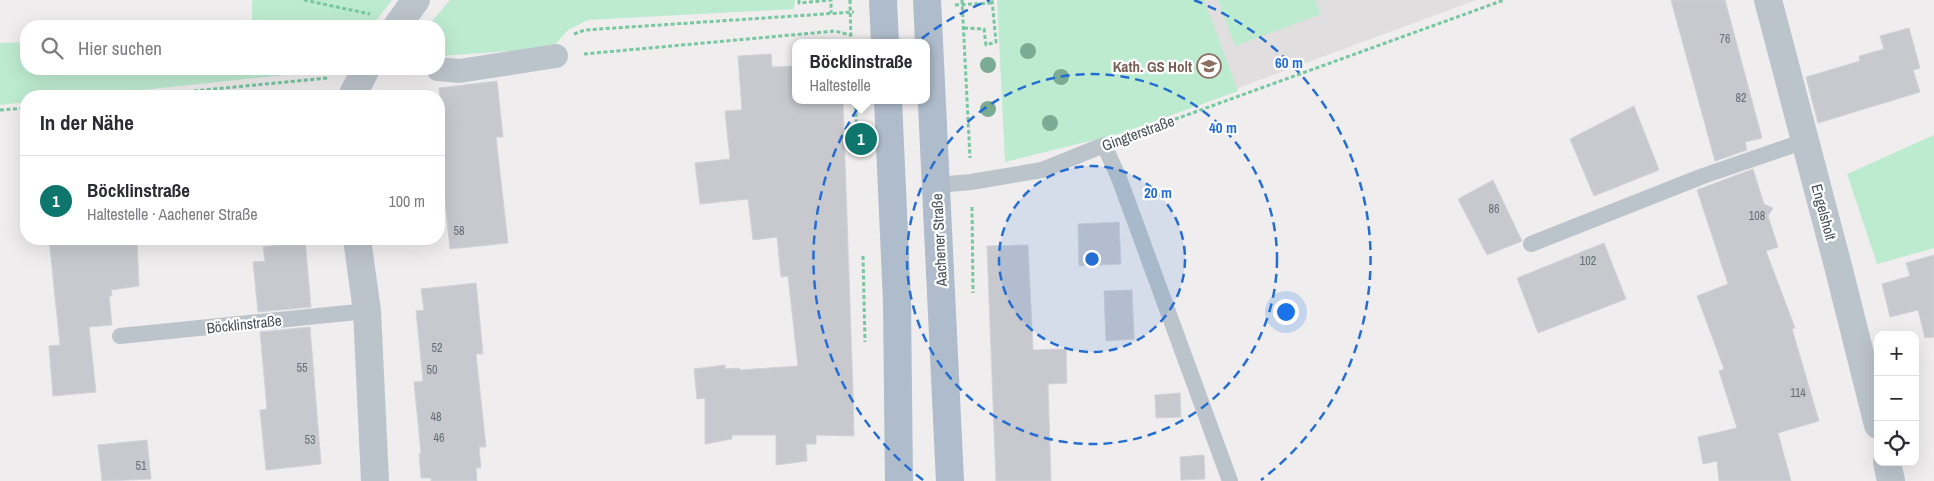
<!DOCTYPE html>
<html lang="de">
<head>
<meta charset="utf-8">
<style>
	:root { --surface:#fff; --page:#f7f7f7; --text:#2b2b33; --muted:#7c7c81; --line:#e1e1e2; --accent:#0f766e }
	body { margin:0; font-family:"Archivo Narrow",sans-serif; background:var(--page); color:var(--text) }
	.controls { position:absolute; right:15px; bottom:15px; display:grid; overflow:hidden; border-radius:10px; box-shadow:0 5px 20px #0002 }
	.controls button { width:45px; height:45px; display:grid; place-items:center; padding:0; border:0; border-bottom:1px solid var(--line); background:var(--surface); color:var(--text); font:25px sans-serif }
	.you { position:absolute; left:1285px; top:311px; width:18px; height:18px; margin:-12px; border:4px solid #fff; border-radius:50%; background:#1a73e8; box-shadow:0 0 0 8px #1a73e833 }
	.badge { display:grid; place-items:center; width:32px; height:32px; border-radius:50%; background:var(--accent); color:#fff; font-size:16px; font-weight:700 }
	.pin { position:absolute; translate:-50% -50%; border:2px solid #fff; box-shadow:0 1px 5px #0006 }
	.popup { position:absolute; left:792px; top:39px; width:138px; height:65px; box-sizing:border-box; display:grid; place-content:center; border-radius:10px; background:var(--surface); filter:drop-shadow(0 1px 4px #0005); font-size:16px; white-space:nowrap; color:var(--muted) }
	.popup b { font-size:19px; color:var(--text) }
	.popup::after { content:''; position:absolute; left:50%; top:100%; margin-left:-10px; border:10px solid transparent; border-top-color:var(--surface) }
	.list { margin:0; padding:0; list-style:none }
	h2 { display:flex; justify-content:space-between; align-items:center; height:65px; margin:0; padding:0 20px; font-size:21px }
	h2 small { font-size:16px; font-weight:400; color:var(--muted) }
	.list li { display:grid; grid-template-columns:32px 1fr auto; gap:15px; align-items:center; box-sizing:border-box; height:90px; padding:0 20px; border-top:1px solid var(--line) }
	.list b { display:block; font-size:19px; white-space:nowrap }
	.list p { margin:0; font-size:16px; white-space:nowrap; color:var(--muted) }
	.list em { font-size:16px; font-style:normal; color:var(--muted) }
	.icon { flex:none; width:28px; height:28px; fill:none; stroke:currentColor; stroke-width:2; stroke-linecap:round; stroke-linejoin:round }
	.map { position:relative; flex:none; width:1934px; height:481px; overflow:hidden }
	.search { position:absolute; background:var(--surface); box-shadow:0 5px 20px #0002; left:20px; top:20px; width:425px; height:55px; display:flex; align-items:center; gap:12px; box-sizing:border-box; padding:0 18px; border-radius:20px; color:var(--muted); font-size:19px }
	.panel { position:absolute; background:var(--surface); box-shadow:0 5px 20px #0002; left:20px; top:90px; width:425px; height:155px; border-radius:20px }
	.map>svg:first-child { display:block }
	.education { fill:#e0dede }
	.green { fill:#bdebd0 }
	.building { fill:#c7c9cf; stroke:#d1d3d8 }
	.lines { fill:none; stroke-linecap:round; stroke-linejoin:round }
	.path { stroke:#77c7a1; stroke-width:3; stroke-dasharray:4 2.5; stroke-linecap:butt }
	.service { stroke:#bcc4cb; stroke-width:16 }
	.pedestrian { stroke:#bcc4cb; stroke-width:24 }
	.minor { stroke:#bcc4cb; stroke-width:28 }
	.primary { stroke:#aebccb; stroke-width:28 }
	.tree { fill:#7bac93 }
	.ring { fill:none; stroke:#236dd3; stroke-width:2.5; stroke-dasharray:9 6 }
	.labels { text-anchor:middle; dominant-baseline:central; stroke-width:4.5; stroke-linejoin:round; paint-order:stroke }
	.number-label { font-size:12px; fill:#666e76 }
	.education-label { font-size:15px; font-weight:bold; fill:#785e54; stroke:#fff; text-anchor:end }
	.street-label { font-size:15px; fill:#465059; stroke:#fff }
	.centre { fill:#236dd3; stroke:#fff; stroke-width:2.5 }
	.ring-label { font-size:15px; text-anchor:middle; font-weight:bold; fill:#236dd3; stroke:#fff; stroke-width:4.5; stroke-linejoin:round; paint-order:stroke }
</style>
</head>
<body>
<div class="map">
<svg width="1934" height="481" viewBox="0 0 1934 481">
	<rect width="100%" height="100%" fill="#efeded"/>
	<!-- education -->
	<polygon class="education" points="1122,0 1476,0 1119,132"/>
	<!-- green -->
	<g class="green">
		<polygon points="252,0 392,0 372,26 252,26"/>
		<polygon points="450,0 795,0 794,9 588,20 568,30 552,48 441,56 439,53 439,26 428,26"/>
		<polygon points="997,0 1204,0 1238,91 1122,133 1005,162"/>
		<polygon points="1218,0 1315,0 1321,14 1235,46"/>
		<polygon points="26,42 26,69 341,69 84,96 26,96 26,102 0,105 0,43"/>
		<polygon points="1934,135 1934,248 1877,264 1847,174"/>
	</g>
	<!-- building -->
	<g class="building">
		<polygon points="1671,0 1725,0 1762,138 1745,142 1747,150 1715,161"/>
		<polygon points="1909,28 1920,68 1913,70 1920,92 1818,123 1806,77 1860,61 1859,56 1884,49 1880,36"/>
		<polygon points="771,54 772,67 796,66 796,100 843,102 853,391 854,436 816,435 816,444 806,444 807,461 776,465 776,435 732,435 732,439 705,444 705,398 697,399 694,369 725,365 725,369 739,368 740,370 798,366 788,276 781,277 777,237 753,240 748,199 700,204 695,163 730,159 725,111 742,110 738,56"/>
		<polygon points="497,81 503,137 496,137 508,243 450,249 439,144 439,142 445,141 439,88"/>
		<polygon points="1634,106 1659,170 1594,196 1570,139"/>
		<polygon points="1753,169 1764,204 1773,208 1768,216 1778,247 1766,251 1795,328 1792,329 1819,421 1778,433 1791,481 1719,481 1717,461 1703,464 1698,437 1737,428 1719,371 1724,369 1697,296 1728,284 1697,190"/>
		<polygon points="1493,180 1522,241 1487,255 1458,199"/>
		<polygon points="1119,222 1121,264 1079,266 1078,224"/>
		<polygon points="49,239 137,239 139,286 111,290 112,296 109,296 112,325 89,327 96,392 53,396 49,346 60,345"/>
		<polygon points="278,239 305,239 311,307 258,312 253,262 265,261 263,247 279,245"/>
		<polygon points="1604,243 1626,299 1538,333 1517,278"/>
		<polygon points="1028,245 1033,350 1066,349 1067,383 1048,384 1051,481 996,481 987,246"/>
		<polygon points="1934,255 1934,337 1925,338 1918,310 1890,317 1882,284 1910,276 1906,263"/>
		<polygon points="476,283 483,354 476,354 486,447 479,447 481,468 476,468 477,481 431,481 431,478 421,478 419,454 421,453 414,382 423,381 416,311 424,310 421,289"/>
		<polygon points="1132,290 1134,339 1106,341 1104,291"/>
		<polygon points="310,327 321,464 266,470 260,410 267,409 260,332"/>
		<polygon points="1180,393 1181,417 1156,418 1155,395"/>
		<polygon points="147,440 151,479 102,481 98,445"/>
		<polygon points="1204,455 1205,479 1181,480 1180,457"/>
	</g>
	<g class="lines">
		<!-- path -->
		<g class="path">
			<polyline points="304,0 370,14"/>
			<polyline points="799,0 799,3 831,0 831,13"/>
			<polyline points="850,0 851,43"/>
			<polyline points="962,0 970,158"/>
			<polyline points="955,5 992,3"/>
			<polyline points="964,28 984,29 986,45 996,42 992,0"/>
			<polyline points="574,34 585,30 854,12"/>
			<polyline points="584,54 835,31 850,35"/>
			<polyline points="142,96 328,78"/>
			<polyline points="855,100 858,147"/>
			<polyline points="0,110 26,108"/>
			<polyline points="1126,137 1504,0"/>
			<polyline points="972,207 973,293"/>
			<polyline points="863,256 865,342"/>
		</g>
		<!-- service -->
		<g class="service">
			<polyline points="937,185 971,182 1042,170 1104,145 1119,178 1230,481"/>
			<polyline points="1531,244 1703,176 1805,141"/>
			<polyline points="120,336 367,311"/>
		</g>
		<!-- pedestrian -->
		<polyline class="pedestrian" points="438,69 459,71 556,56"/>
		<!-- minor -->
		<g class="minor">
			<polyline points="1768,0 1838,266 1878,425"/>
			<polyline points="397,26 416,0"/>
			<polyline points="352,96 366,69"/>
			<polyline points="357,239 367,311 375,481"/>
			<polyline points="1887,462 1891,481"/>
		</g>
		<!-- primary -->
		<g class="primary">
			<polyline points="883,0 885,43"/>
			<polyline points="927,0 950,481"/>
			<polyline points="888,100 897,302 899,481"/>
		</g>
	</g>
	<!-- trees -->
	<g class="tree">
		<circle cx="1028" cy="51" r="8"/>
		<circle cx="988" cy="65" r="8"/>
		<circle cx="1061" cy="77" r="8"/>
		<circle cx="988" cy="109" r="8"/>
		<circle cx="1050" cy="123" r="8"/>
	</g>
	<!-- distance rings -->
	<circle cx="1092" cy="259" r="93" fill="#236dd3" fill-opacity=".12"/>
	<g class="ring">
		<circle cx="1092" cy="259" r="93"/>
		<circle cx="1092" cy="259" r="185"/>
		<path d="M923 480A278 278 0 0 1 990 0M1194 0A278 278 0 0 1 1261 480"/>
	</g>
	<!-- icons -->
	<defs>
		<g id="school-ring" transform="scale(1.25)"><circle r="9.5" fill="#fff" stroke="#8d6e63" stroke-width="1.5"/><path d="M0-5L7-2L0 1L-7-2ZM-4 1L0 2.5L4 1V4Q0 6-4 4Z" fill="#8d6e63"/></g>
	</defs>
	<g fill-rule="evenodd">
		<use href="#school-ring" x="1209" y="66"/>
	</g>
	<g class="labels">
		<!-- number labels -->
		<g class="number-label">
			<text x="1725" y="39">76</text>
			<text x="1741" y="98">82</text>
			<text x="1494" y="209">86</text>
			<text x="1757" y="216">108</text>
			<text x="459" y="231">58</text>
			<text x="1588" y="261">102</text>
			<text x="437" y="348">52</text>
			<text x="302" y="368">55</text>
			<text x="432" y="370">50</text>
			<text x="1798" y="393">114</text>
			<text x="436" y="417">48</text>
			<text x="439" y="438">46</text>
			<text x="310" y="440">53</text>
			<text x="141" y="466">51</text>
		</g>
		<!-- education labels -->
		<g class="education-label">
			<text x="1192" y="66">Kath. GS Holt</text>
		</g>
		<!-- street labels -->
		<g class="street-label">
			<text transform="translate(1138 133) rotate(-20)">Gingterstraße</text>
			<text transform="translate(1824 212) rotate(75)">Engelsholt</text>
			<text transform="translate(939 240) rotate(-93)">Aachener Straße</text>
			<text transform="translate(244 324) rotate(-6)">Böcklinstraße</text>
		</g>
	</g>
	<circle cx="1092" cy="259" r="8" class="centre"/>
	<g class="ring-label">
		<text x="1289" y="68">60 m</text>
		<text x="1223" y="133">40 m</text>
		<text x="1158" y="198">20 m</text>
	</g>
</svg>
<div class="controls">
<button>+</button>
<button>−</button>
<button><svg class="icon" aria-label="locate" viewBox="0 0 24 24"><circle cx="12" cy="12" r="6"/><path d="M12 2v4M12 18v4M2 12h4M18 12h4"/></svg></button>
</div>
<div class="you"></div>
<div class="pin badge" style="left:861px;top:139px">1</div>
<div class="popup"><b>Böcklinstraße</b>Haltestelle</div>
<div class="search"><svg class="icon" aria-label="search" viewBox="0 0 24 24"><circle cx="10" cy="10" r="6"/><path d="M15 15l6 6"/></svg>Hier suchen</div>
<section class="panel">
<h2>In der Nähe<small></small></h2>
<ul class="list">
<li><span class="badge">1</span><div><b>Böcklinstraße</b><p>Haltestelle · Aachener Straße</p></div><em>100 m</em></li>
</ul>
</section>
</div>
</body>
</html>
